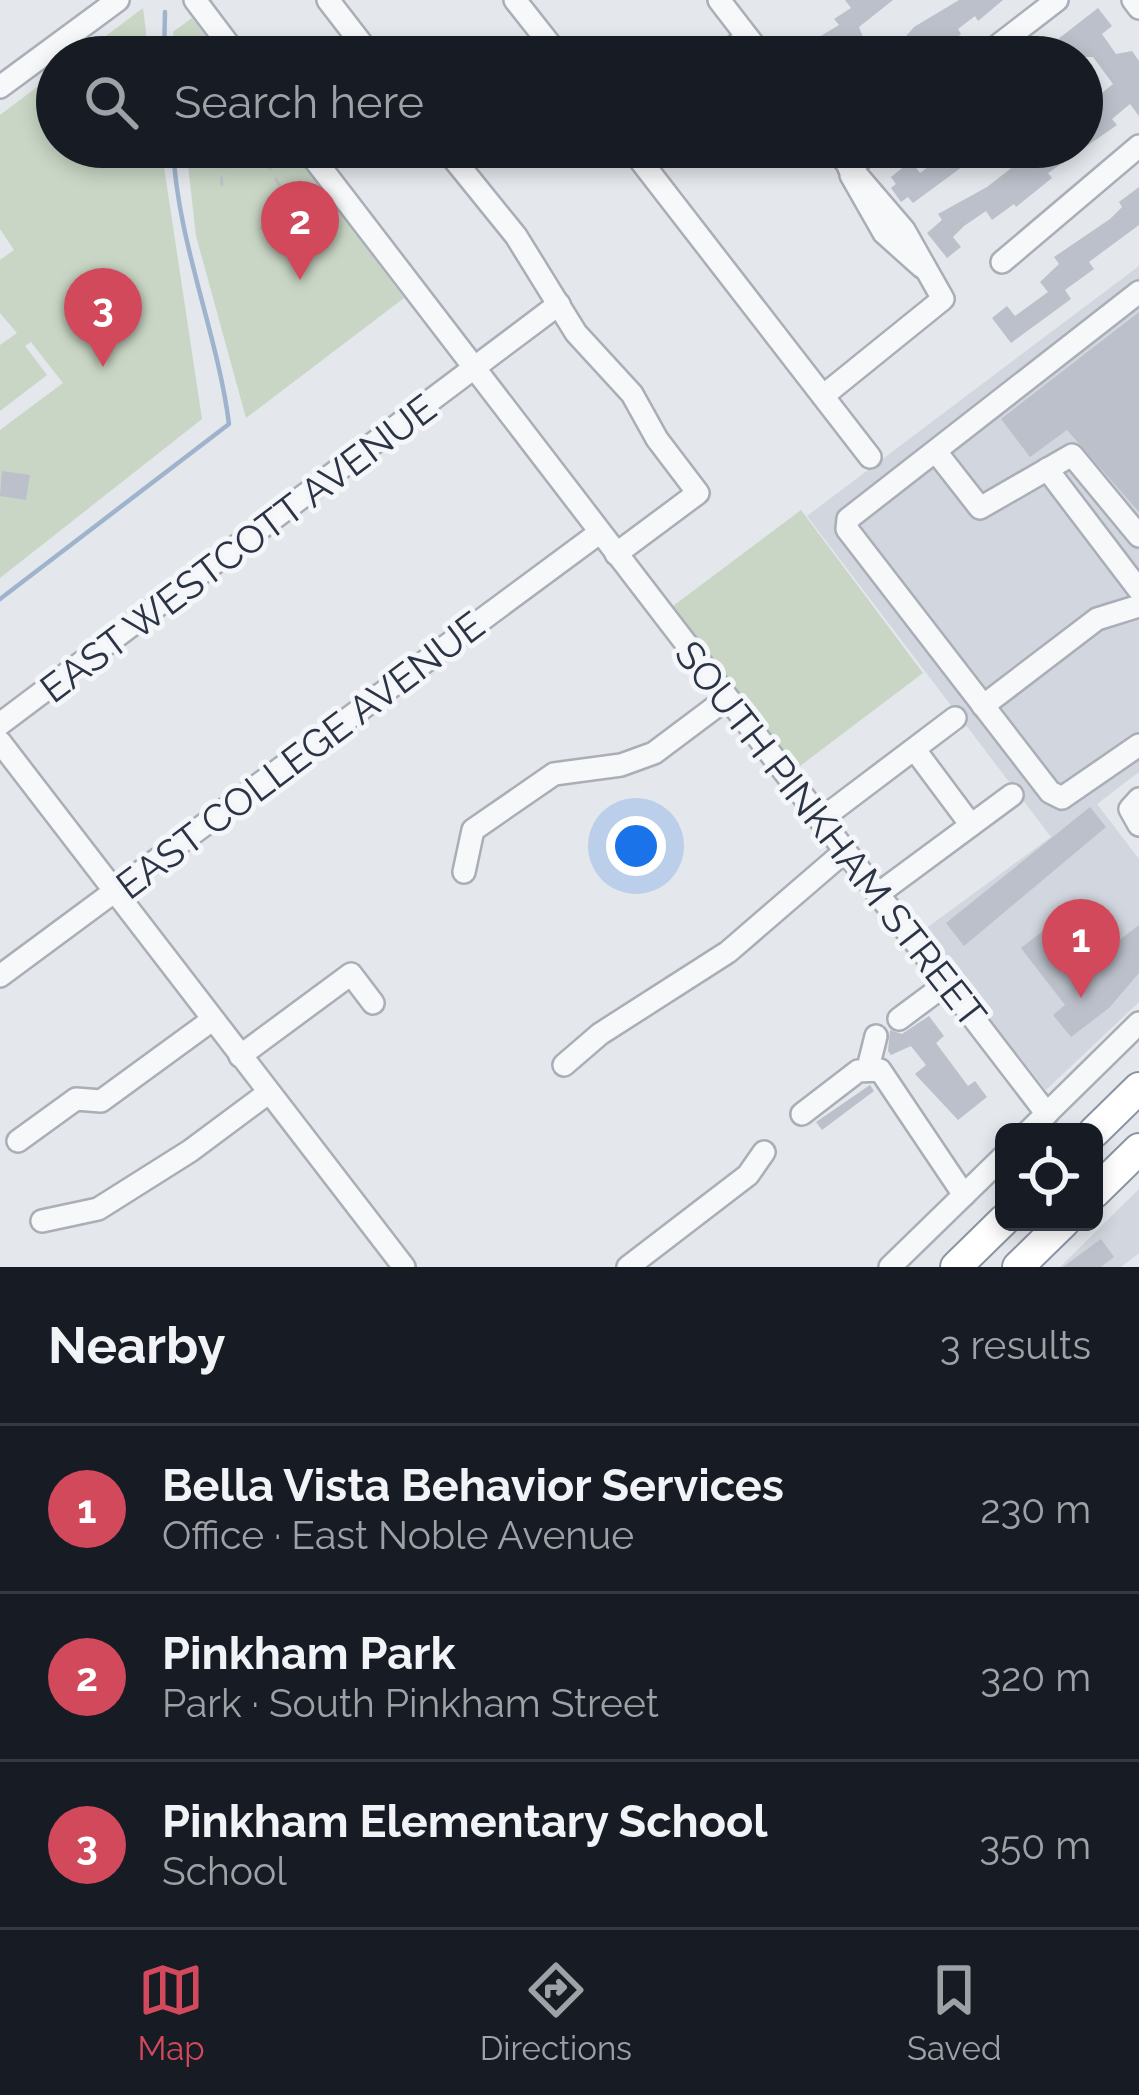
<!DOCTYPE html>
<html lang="en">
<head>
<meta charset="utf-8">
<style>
	:root { --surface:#171b24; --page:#20242c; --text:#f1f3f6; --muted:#9ea1a6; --line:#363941; --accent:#d1495b }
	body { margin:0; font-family:Raleway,sans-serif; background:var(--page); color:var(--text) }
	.controls { position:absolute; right:36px; bottom:36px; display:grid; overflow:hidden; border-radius:18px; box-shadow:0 6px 18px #0003 }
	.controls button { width:108px; height:108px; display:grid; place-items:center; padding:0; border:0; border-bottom:3px solid var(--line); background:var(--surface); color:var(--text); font:60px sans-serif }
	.you { position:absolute; left:636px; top:846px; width:42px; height:42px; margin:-30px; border:9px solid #fff; border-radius:50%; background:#1a73e8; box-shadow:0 0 0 18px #1a73e833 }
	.badge { display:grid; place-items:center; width:78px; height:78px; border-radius:50%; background:var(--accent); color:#fff; font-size:39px; font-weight:700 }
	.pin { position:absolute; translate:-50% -99px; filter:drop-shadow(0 3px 6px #0008) }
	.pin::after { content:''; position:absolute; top:63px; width:42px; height:36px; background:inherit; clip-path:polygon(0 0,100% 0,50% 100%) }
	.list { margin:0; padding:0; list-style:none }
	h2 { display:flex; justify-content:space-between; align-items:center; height:156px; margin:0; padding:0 48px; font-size:51px }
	h2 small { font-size:39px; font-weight:400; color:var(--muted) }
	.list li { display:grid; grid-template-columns:78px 1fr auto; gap:36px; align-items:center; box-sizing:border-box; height:168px; padding:0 48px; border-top:3px solid var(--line) }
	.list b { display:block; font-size:45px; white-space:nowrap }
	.list p { margin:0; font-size:39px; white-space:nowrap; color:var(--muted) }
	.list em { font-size:39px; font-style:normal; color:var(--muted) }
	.icon { flex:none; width:66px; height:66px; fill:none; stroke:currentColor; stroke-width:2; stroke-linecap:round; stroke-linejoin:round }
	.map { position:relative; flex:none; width:1139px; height:1267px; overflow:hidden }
	.search { position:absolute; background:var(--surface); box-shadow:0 6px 18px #0003; left:36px; right:36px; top:36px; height:132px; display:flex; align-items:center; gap:30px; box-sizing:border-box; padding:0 42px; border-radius:66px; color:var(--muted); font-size:45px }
	.sheet { height:660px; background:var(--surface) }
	nav { display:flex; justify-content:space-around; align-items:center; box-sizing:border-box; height:168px; border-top:3px solid var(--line); background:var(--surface); font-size:33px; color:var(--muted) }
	nav a { display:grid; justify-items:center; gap:6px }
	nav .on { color:var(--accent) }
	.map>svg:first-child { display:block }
	.built { fill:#d2d6de }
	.green { fill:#c9d6c5 }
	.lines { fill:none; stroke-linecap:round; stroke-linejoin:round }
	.stream { stroke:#9fb4cc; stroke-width:4.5 }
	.building { fill:#bbc0ca }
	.minor-casing { stroke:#a9aeb7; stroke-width:26 }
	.highway-casing { stroke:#8b94a3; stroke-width:34 }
	.path { stroke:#c2c5cb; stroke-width:3; stroke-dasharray:9 9; stroke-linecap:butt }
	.minor { stroke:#f7f8fa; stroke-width:21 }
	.highway { stroke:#fff; stroke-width:30 }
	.labels { text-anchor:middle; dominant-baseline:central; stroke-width:10; stroke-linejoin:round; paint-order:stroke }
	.street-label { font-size:39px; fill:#2b3445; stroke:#f4f6f9 }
</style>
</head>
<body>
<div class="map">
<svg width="1139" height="1267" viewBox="0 0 1139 1267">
	<rect width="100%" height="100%" fill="#e4e7ec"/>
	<!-- built -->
	<g class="built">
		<polygon points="1139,266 1139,772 1097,804 1139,859 1139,1002 1046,1090 921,932 1051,837 807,516"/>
		<polygon points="1139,1189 1139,1253 1121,1267 1060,1267"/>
	</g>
	<!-- green -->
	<g class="green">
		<polygon points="143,8 149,57 78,57"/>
		<polygon points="192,18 221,57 176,57 173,32"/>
		<polygon points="57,72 57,147 161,147 202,419 0,578 0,430 63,383 31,342 25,346 47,375 0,411 0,345 17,333 0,313 0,260 14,250 0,229 0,115"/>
		<polygon points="186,147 290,147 404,298 246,418 196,236"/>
		<polygon points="801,510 923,673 796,769 673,606"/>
	</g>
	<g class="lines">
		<!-- stream -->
		<g class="stream">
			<polyline points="164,57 165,12"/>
			<path d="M0,599l229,-175c-12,-93 -52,-183 -56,-277"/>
		</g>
	</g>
	<!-- building -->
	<g class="building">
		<polygon points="845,0 893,0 859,27 864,40 854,46 830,57 786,57 839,25 834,19 851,8"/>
		<polygon points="959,0 1003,0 978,21 975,16 958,29 961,34 930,57 888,57 914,27"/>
		<polygon points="1098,8 1112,26 1102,34 1116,54 1132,51 1139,61 1139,116 1130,104 1112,119 1117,125 1048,173 1052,178 1016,207 1014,204 992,220 986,211 964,226 953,237 961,247 947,258 927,233 942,220 938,214 987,187 1038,147 1082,147 1082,133 1088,129 1082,109 1113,84 1093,57 1035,57"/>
		<polygon points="938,147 980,147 963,160 966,164 913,203 908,197 901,202 891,188 896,184 891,177 911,161 920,173 944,155"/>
		<polygon points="1139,187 1139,225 1089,262 1094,269 1065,290 1071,299 1011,343 992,318 1007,306 1015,316 1048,292 1040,282 1059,264 1054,257 1110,219 1122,207 1119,202"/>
		<polygon points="1139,312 1139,512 1067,430 1030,457 1001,419"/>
		<polygon points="2,471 30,475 26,500 0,496"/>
		<polygon points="1090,807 1106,827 964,946 946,923"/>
		<polygon points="1139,925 1139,973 1109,1008 1071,1037 1053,1015 1065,1005 1021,948 1044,930 1072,967 1095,949 1100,955"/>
		<polygon points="929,1016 944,1036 936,1043 968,1086 975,1081 987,1097 958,1120 915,1074 926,1065 911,1046 891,1055 888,1051 890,1030 902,1034"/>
		<polygon points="870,1085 874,1091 822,1130 816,1122"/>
		<polygon points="1101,1239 1114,1257 1101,1267 1063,1267"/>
	</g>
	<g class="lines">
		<!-- minor casing -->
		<g class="minor-casing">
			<g id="minor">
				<polyline points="195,0 238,57"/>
				<polyline points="328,0 372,57"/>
				<polyline points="515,0 560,57"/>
				<polyline points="719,0 763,57"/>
				<polyline points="1133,0 1139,8"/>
				<polyline points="721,57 747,37"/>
				<polyline points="983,57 1057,0"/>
				<polyline points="0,87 118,0"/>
				<polyline points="305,147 1047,1114"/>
				<polyline points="444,147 516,236 576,333 632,394 657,439 698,493 616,554"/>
				<polyline points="630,147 870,457"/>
				<polyline points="849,168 877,147"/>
				<polyline points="851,175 884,233 922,267"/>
				<polyline points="1002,262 1139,146"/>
				<polyline points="1139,292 848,519 847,529 1050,792 1062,798 1139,745"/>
				<polyline points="823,396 943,299 904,230 833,147"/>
				<polyline points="937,453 980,508 1072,455 1139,536"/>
				<polyline points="1047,469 1139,590"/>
				<polyline points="983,706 1097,619 1139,606"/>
				<polyline points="0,724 559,304"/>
				<polyline points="0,742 404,1267"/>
				<polyline points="915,750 971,825"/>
				<polyline points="1139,799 1130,809 1139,825"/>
				<polyline points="820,820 955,718"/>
				<polyline points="464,872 473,830 554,774 621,765 654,753 726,699"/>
				<polyline points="878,894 1012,795"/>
				<polyline points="0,976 599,533"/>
				<polyline points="899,1019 946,984"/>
				<polyline points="240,1056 351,974 373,1003"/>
				<polyline points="564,1065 600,1034 728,952 844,852"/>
				<polyline points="868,1068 876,1036"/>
				<polyline points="802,1114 858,1071 880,1070 964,1195"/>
				<polyline points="1028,1132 1139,1023"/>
				<polyline points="18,1141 76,1099 101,1101 212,1020"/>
				<polyline points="42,1221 98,1209 190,1151 268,1093"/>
				<polyline points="628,1267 748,1175 764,1152"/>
				<polyline points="890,1267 1004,1156"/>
			</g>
		</g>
		<!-- highway casing -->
		<g class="highway-casing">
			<g id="highway">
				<polyline points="1094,1132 1139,1088"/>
				<polyline points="1094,1193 1139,1149"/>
				<polyline points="956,1267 1004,1220"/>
				<polyline points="1018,1267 1064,1222"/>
			</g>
		</g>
		<!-- path -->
		<g class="path">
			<path d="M222,186c-3,-18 7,-31 25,-35l17,6 19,35 -8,27 -15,10"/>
			<polyline points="284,189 299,184"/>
		</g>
		<!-- minor -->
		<use href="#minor" class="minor"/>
		<!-- highway -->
		<use href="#highway" class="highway"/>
	</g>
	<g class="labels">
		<!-- street labels -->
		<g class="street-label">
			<text transform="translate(238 548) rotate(-37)">EAST WESTCOTT AVENUE</text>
			<text transform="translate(300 755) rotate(-37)">EAST COLLEGE AVENUE</text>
			<text transform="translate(831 834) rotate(52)">SOUTH PINKHAM STREET</text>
		</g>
	</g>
</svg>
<div class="controls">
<button><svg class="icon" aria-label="locate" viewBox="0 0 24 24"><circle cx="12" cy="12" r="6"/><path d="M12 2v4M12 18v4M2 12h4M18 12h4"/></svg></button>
</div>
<div class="you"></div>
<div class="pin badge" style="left:1081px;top:998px">1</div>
<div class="pin badge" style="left:300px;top:280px">2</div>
<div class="pin badge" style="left:103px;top:367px">3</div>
<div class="search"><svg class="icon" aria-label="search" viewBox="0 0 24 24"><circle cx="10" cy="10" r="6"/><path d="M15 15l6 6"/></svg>Search here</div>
</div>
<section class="sheet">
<h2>Nearby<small>3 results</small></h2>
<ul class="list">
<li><span class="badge">1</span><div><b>Bella Vista Behavior Services</b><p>Office · East Noble Avenue</p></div><em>230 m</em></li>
<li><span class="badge">2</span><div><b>Pinkham Park</b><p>Park · South Pinkham Street</p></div><em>320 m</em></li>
<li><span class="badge">3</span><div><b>Pinkham Elementary School</b><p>School</p></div><em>350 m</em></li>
</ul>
</section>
<nav>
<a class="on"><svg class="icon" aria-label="map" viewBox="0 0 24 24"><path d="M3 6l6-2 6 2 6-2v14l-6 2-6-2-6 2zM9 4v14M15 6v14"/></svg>Map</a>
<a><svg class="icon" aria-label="directions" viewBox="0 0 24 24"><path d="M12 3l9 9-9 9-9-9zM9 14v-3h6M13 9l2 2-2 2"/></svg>Directions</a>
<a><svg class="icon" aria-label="saved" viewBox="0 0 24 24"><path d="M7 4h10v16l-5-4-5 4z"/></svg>Saved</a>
</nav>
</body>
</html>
